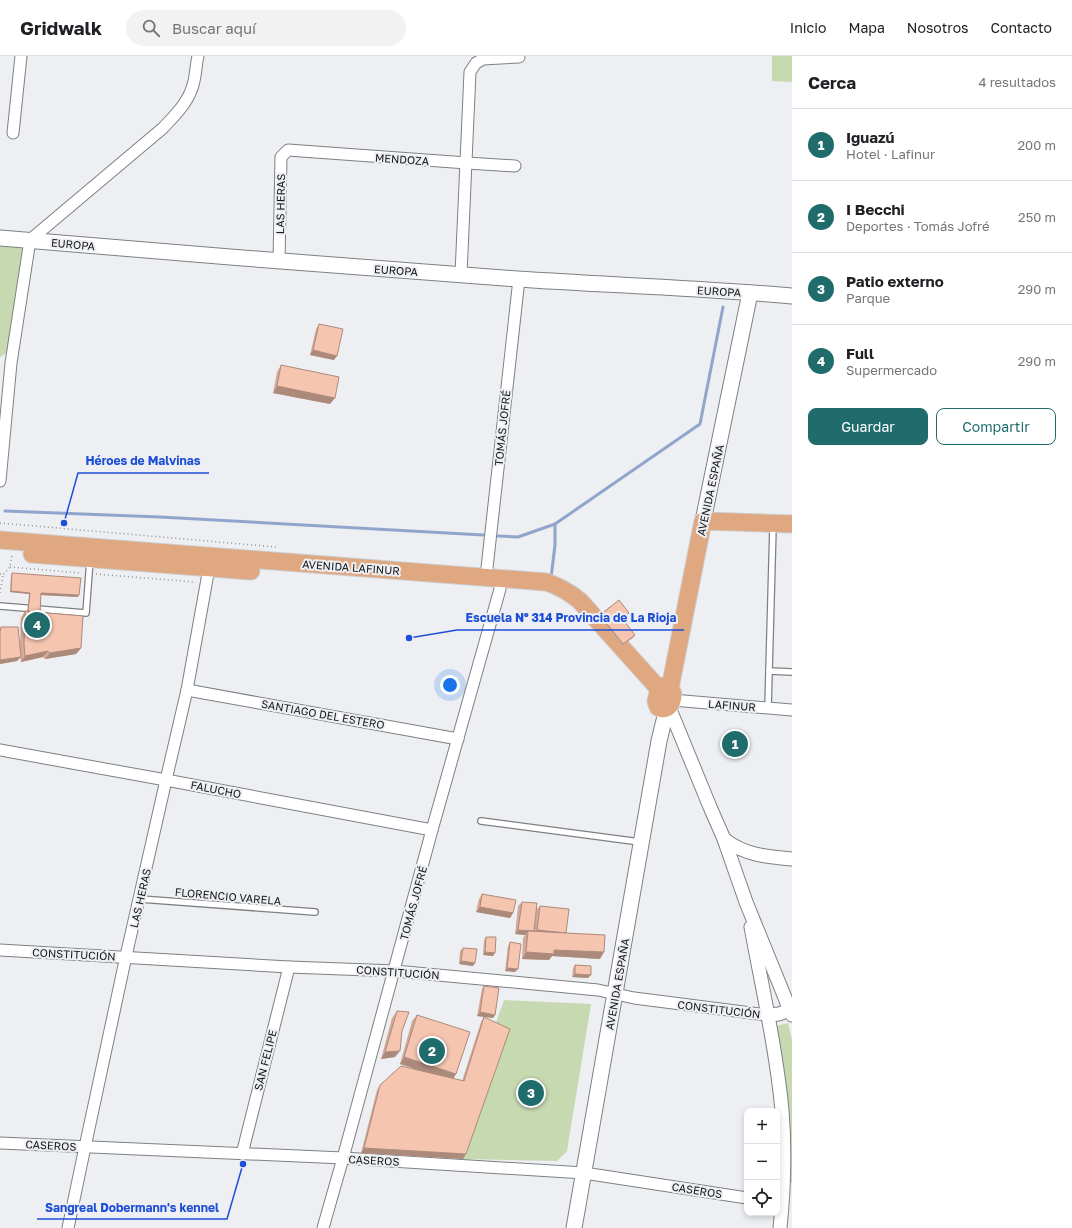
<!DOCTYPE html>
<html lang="es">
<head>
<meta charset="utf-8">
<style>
	:root { --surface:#fff; --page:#f2f2f2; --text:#202124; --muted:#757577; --line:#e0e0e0; --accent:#206c6d }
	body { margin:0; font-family:"Golos Text",sans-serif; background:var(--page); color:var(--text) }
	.controls { position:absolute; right:12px; bottom:12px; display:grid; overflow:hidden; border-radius:8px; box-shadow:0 2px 6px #0003 }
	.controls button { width:36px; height:36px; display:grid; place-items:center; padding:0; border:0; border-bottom:1px solid var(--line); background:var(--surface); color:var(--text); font:20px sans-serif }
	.you { position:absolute; left:450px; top:629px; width:14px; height:14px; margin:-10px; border:3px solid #fff; border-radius:50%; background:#1a73e8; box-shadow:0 0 0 6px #1a73e833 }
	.badge { display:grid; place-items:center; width:26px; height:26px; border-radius:50%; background:var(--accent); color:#fff; font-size:13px; font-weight:700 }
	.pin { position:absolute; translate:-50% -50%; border:2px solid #fff; box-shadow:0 1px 4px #0006 }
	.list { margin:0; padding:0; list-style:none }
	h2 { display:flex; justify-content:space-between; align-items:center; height:52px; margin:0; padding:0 16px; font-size:17px }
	h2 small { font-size:13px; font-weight:400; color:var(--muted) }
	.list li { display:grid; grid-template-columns:26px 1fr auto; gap:12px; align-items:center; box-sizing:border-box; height:72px; padding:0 16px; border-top:1px solid var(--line) }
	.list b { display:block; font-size:15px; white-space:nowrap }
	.list p { margin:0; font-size:13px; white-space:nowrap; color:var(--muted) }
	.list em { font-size:13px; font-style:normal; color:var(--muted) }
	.actions { display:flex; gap:8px; padding:12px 16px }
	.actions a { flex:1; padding:9px 0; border:1px solid var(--accent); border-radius:8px; text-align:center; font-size:14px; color:var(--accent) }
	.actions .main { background:var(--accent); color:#fff }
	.icon { flex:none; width:22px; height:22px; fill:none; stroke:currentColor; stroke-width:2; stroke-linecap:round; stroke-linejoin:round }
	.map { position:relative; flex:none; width:792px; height:1172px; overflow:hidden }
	header { display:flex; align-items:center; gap:24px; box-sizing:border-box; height:56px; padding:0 20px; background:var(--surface); border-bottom:1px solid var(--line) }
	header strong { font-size:19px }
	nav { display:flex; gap:22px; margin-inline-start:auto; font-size:14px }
	.search { width:280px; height:36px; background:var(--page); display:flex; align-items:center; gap:10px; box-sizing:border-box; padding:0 14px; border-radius:22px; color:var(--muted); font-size:15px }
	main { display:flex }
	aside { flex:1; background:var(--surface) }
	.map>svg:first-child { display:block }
	.green { fill:#c7d9b1 }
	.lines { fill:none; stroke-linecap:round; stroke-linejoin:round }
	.stream { stroke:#91a5cc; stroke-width:3 }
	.service-casing { stroke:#7d8083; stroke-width:8 }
	.minor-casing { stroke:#7d8083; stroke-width:13 }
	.tertiary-casing { stroke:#7d8083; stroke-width:15 }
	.secondary-casing { stroke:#7d8083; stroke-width:17 }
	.primary-casing { stroke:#cccccd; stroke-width:19 }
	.path { stroke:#939497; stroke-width:1.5; stroke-dasharray:1 3; stroke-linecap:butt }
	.service { stroke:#fff; stroke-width:5.5 }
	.minor { stroke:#fff; stroke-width:11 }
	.tertiary { stroke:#fff; stroke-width:13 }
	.secondary { stroke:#fff; stroke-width:15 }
	.primary { stroke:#dfa881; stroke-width:17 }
	.wall { fill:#d3a997 }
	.shaded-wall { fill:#ac8a7b }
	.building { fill:#f5c5b0; stroke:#ac8a7b }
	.labels { text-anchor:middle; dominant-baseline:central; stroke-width:4; stroke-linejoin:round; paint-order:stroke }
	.street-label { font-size:11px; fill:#18191a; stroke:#edeff3 }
	.leader { fill:none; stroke:#1d4ed8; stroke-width:1.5 }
	.callout-dot { fill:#1d4ed8; stroke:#edeff3; stroke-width:1.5 }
	.callout-label { font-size:12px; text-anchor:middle; font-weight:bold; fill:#1d4ed8; stroke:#edeff3; stroke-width:4; stroke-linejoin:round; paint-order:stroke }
</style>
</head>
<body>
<header>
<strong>Gridwalk</strong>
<div class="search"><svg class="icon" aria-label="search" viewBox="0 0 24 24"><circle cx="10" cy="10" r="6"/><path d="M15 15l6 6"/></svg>Buscar aquí</div>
<nav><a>Inicio</a><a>Mapa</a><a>Nosotros</a><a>Contacto</a></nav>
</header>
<main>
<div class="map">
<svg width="792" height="1172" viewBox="0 0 792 1172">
	<rect width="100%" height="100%" fill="#edeff3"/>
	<!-- green -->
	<g class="green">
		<polygon points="772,0 792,0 792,26 772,25"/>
		<polygon points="0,186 18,187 24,196 8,296 0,301"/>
		<polygon points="504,944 591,948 567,1095 557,1105 463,1103 507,978 494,972"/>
		<polygon points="788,967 792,984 792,1127 788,1127 772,971"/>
	</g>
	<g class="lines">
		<!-- stream -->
		<g class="stream">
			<polyline points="5,455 160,461 483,479"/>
			<polyline points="498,480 518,481 555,468 700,368 723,251"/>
			<polyline points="551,522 555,489 555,468"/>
		</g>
		<!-- service casing -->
		<g class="service-casing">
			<g id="service">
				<polyline points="0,550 86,557 90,504"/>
				<polyline points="769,615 792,616"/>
				<polyline points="768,652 773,470"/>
				<polyline points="481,765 640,786"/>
				<polyline points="140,843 315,856"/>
			</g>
		</g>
		<!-- minor casing -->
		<g class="minor-casing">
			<g id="minor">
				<polyline points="13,77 21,0"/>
				<polyline points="279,205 281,101 288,94 467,107 515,110"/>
				<polyline points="461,218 470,16 476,7 483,3 519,1"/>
				<path d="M0,425l11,-118 19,-123 133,-112c13,-14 27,-27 31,-47 2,-8 2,-17 4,-25"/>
				<polyline points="486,521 519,223"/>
				<polyline points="187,634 458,683"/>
				<polyline points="672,644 792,654"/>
				<polyline points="0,694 166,724 432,774"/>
				<polyline points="0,894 289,911 395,915 598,934 634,942 767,959"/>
				<polyline points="0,1087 343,1102 584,1117 747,1142"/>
				<polyline points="242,1098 289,911"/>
				<polyline points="68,1172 85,1091 126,900 166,724 187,634 209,512"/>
				<polyline points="323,1172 343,1102 432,774 500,533 501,522"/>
			</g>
		</g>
		<!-- tertiary casing -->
		<g class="tertiary-casing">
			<g id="tertiary">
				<polyline points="669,651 710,751 724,783 746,846 792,959"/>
				<path d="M724,783c20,16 44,18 68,20"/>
				<path d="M751,871c11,60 25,121 31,183 3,38 2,80 -2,118"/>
				<polyline points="767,959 779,958 792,953"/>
			</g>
		</g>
		<!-- secondary casing -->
		<g class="secondary-casing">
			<g id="secondary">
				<path d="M0,182c172,15 345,28 517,41 92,6 184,9 275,17"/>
				<polyline points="703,465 750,237"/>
				<polyline points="574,1172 659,685 667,652"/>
			</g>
		</g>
		<!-- primary casing -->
		<g class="primary-casing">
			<g id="primary">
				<path d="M0,484l546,42c13,4 23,10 34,19l79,88"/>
				<polyline points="32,498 251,515"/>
				<path d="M664,630c16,1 8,30 -6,21l-2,-6 3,-12z"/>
				<polyline points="670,632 703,465 792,468"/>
			</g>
		</g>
		<!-- path -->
		<g class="path">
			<polyline points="0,467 276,491"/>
			<polyline points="10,511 81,517"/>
			<polyline points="0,518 3,519 10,511 12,498"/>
			<polyline points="96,518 194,526"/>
			<polyline points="0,537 3,519"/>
		</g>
		<!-- service -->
		<use href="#service" class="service"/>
		<!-- minor -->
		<use href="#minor" class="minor"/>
		<!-- tertiary -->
		<use href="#tertiary" class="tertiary"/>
		<!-- secondary -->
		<use href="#secondary" class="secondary"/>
		<!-- primary -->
		<use href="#primary" class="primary"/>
	</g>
	<!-- wall -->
	<g class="wall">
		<polygon points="319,268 334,304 310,299 316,273"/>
		<polygon points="281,309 330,348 273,337 277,316"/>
		<polygon points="12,517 78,541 41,539 40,557 81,592 76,598 45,603 43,601 21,606 20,601 17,605 0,608 0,572 1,571 20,589 21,562 25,555 27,556 29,538 10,536 11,519"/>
		<polygon points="629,557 622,563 635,579 634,581 622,590 599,560 600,559"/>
		<polygon points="482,838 513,857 510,862 476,856 479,843"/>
		<polygon points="522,846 534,876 536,854 540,850 566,877 600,903 552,900 549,904 522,903 523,882 525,879 515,878 518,850"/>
		<polygon points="486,881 493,900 483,899 484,884"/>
		<polygon points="510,886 515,916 505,915 508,890"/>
		<polygon points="463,892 473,910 459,908 460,895"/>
		<polygon points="575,909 588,922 572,921 573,912"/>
		<polygon points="484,930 493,962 477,960 482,933"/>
		<polygon points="397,955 402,975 395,1001 381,1003 392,962"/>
		<polygon points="417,959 453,1023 462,1025 481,966 484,961 463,1103 361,1097 377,1034 380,1029 426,1016 400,1008 412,965"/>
	</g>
	<!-- shaded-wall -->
	<g class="shaded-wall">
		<polygon points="313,294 337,300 334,304 310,299"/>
		<polygon points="277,330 335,342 330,348 273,337"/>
		<polygon points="11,535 30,537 29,538 10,536"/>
		<polygon points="41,537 79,539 78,541 40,539"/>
		<polygon points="81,592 76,598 45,603 50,597"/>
		<polygon points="48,595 43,601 21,606 25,600"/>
		<polygon points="21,601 17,605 0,608 0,604"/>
		<polygon points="480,851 513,857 510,862 476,856"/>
		<polygon points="518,874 534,875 528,875 525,879 515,878"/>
		<polygon points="537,874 566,877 534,879"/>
		<polygon points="554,894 604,896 600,903 552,900 549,904 522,903 526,896"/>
		<polygon points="485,896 495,897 493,900 483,899"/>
		<polygon points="461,905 475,907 473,910 459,908"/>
		<polygon points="507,912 518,913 515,916 505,915"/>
		<polygon points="575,918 591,919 588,922 572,921"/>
		<polygon points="480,956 495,959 493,962 477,960"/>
		<polygon points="400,995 395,1001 381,1003 385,996"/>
		<polygon points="404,1001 456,1018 452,1025 400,1008"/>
		<polygon points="364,1092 466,1098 463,1103 361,1097"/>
	</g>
	<!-- building -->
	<g class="building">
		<polygon points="319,268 343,273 337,300 313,294"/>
		<polygon points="281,309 339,321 335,342 277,330"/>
		<polygon points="12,517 81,522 79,539 41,537 40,557 28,556 30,537 11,535"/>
		<polygon points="619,544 629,557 622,562 635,579 623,588 600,559"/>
		<polygon points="25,555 83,560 81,592 50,597 48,595 25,600 24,588"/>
		<polygon points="1,571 18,571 21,601 0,604 0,576"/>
		<polygon points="482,838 516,844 513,857 480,851"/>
		<polygon points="522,846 537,847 534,875 518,874"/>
		<polygon points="540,850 569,853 566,877 537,874"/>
		<polygon points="528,875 605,879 604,896 554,894 554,898 526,896"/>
		<polygon points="486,881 496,881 495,897 485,896"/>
		<polygon points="510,886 521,888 518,913 507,912"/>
		<polygon points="463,892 477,893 475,907 461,905"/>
		<polygon points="575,909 591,910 591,919 575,918"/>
		<polygon points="484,930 499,932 495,959 480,956"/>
		<polygon points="397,955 409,956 402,975 400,995 385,996"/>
		<polygon points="417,959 470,976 456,1018 404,1001"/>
		<polygon points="484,961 510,973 466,1098 364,1092 380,1029 401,1010 464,1025"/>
	</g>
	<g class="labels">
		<!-- street labels -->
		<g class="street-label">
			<text transform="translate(402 103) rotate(4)">MENDOZA</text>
			<text transform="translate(280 148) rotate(-89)">LAS HERAS</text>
			<text transform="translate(73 188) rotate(5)">EUROPA</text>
			<text transform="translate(396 214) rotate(4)">EUROPA</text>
			<text transform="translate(719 235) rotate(3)">EUROPA</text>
			<text transform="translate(502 372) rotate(-84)">TOMÁS JOFRÉ</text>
			<text transform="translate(710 434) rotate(-78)">AVENIDA ESPAÑA</text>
			<text transform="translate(351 511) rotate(4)">AVENIDA LAFINUR</text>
			<text transform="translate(732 649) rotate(4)">LAFINUR</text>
			<text transform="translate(323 658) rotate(10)">SANTIAGO DEL ESTERO</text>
			<text transform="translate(216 733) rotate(11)">FALUCHO</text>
			<text transform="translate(228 840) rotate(5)">FLORENCIO VARELA</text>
			<text transform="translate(140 842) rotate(-77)">LAS HERAS</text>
			<text transform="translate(413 847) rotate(-75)">TOMÁS JOFRÉ</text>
			<text transform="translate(74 898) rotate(3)">CONSTITUCIÓN</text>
			<text transform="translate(398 916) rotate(4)">CONSTITUCIÓN</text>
			<text transform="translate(617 928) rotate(-80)">AVENIDA ESPAÑA</text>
			<text transform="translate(719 953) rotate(7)">CONSTITUCIÓN</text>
			<text transform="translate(265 1004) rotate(-76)">SAN FELIPE</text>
			<text transform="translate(51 1089) rotate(3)">CASEROS</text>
			<text transform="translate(374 1104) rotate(3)">CASEROS</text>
			<text transform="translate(697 1134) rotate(9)">CASEROS</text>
		</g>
	</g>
	<!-- callouts -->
	<path class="leader" d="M64 467L78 417H209M409 582L457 574H684M243 1108L227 1163H37"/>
	<g class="callout-dot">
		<circle cx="64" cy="467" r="4"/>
		<circle cx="409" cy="582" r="4"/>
		<circle cx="243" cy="1108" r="4"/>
	</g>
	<g class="callout-label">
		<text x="143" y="409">Héroes de Malvinas</text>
		<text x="571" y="566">Escuela Nº 314 Provincia de La Rioja</text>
		<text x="132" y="1156">Sangreal Dobermann's kennel</text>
	</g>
</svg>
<div class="controls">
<button>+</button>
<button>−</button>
<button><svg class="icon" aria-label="locate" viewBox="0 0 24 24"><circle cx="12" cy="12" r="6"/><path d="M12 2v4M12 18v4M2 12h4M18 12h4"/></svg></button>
</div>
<div class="you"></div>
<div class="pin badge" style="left:735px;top:688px">1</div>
<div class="pin badge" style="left:432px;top:995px">2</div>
<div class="pin badge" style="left:531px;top:1037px">3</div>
<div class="pin badge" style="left:37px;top:569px">4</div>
</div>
<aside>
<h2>Cerca<small>4 resultados</small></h2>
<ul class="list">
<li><span class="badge">1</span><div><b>Iguazú</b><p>Hotel · Lafinur</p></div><em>200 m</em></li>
<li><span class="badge">2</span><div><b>I Becchi</b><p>Deportes · Tomás Jofré</p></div><em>250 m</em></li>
<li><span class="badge">3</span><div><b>Patio externo</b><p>Parque</p></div><em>290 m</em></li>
<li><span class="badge">4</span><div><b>Full</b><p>Supermercado</p></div><em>290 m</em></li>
</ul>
<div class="actions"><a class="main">Guardar</a><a>Compartir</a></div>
</aside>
</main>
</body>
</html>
